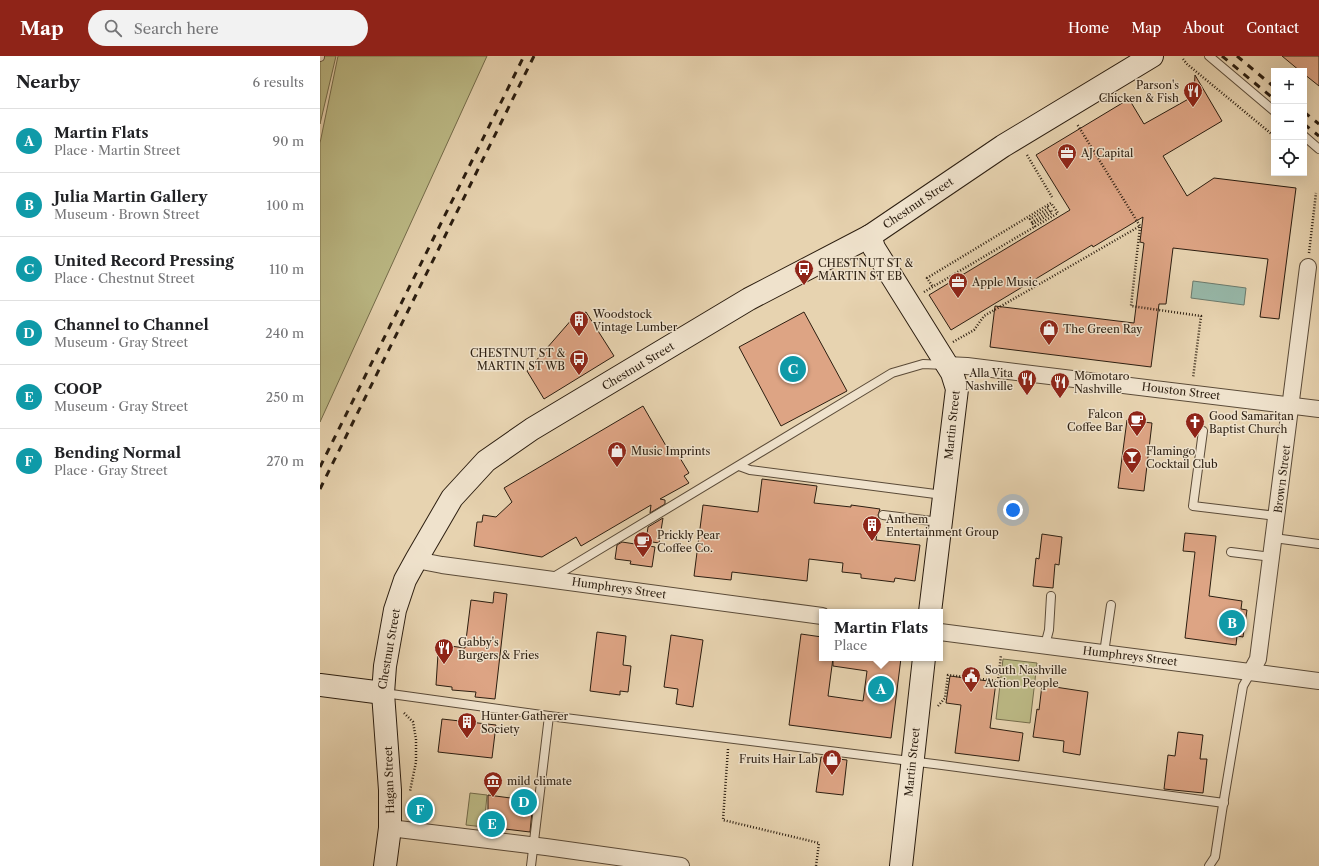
<!DOCTYPE html>
<html lang="en">
<head>
<meta charset="utf-8">
<style>
	:root { --surface:#fff; --page:#f2f2f2; --text:#202124; --muted:#757577; --line:#e0e0e0; --accent:#8f2418 }
	body { margin:0; font-family:"Libre Caslon Text",serif; background:var(--page); color:var(--text) }
	.controls { position:absolute; right:12px; top:12px; display:grid; overflow:hidden; border-radius:0px; box-shadow:0 4px 16px #0002 }
	.controls button { width:36px; height:36px; display:grid; place-items:center; padding:0; border:0; border-bottom:1px solid var(--line); background:var(--surface); color:var(--text); font:20px sans-serif }
	.you { position:absolute; left:693px; top:454px; width:14px; height:14px; margin:-10px; border:3px solid #fff; border-radius:50%; background:#1a73e8; box-shadow:0 0 0 6px #1a73e833 }
	.badge { display:grid; place-items:center; width:26px; height:26px; border-radius:50%; background:var(--accent); color:#fff; font-size:13px; font-weight:700 }
	.pin { position:absolute; translate:-50% -50%; border:2px solid #fff; box-shadow:0 1px 4px #0006 }
	.popup { position:absolute; left:499px; top:553px; width:124px; height:52px; box-sizing:border-box; display:grid; place-content:center; border-radius:0px; background:var(--surface); filter:drop-shadow(0 1px 3px #0005); font-size:13px; white-space:nowrap; color:var(--muted) }
	.popup b { font-size:15px; color:var(--text) }
	.popup::after { content:''; position:absolute; left:50%; top:100%; margin-left:-8px; border:8px solid transparent; border-top-color:var(--surface) }
	.list { margin:0; padding:0; list-style:none }
	h2 { display:flex; justify-content:space-between; align-items:center; height:52px; margin:0; padding:0 16px; font-size:17px }
	h2 small { font-size:13px; font-weight:400; color:var(--muted) }
	.list li { display:grid; grid-template-columns:26px 1fr auto; gap:12px; align-items:center; box-sizing:border-box; height:64px; padding:0 16px; border-top:1px solid var(--line) }
	.list b { display:block; font-size:15px; white-space:nowrap }
	.list p { margin:0; font-size:13px; white-space:nowrap; color:var(--muted) }
	.list em { font-size:13px; font-style:normal; color:var(--muted) }
	.icon { flex:none; width:22px; height:22px; fill:none; stroke:currentColor; stroke-width:2; stroke-linecap:round; stroke-linejoin:round }
	.map { position:relative; flex:none; width:999px; height:810px; overflow:hidden }
	header { display:flex; align-items:center; gap:24px; box-sizing:border-box; height:56px; padding:0 20px; background:var(--accent); color:#fff }
	header strong { font-size:19px }
	nav { display:flex; gap:22px; margin-inline-start:auto; font-size:14px }
	.search { width:280px; height:36px; background:var(--page); display:flex; align-items:center; gap:10px; box-sizing:border-box; padding:0 14px; border-radius:22px; color:var(--muted); font-size:15px }
	main { display:flex }
	aside { flex:1; background:var(--surface) }
	.map>svg:first-child { display:block }
	.green { fill:#bcba86; stroke:#746c4b }
	.water { fill:#97b8a9; stroke:#6c7a6c }
	.building { fill:#dda484; stroke:#2c1e10; fill-rule:evenodd }
	.lines { fill:none; stroke-linecap:round; stroke-linejoin:round }
	.lane-casing { stroke:#5b4b38; stroke-width:10 }
	.street-casing { stroke:#5b4b38; stroke-width:18 }
	.secondary-casing { stroke:#2c1e10; stroke-width:24 }
	.path { stroke:#2c1e10; stroke-width:2.5; stroke-dasharray:1 2; stroke-linecap:butt }
	.lane { stroke:#efe2cc; stroke-width:8 }
	.street { stroke:#efe2cc; stroke-width:16 }
	.secondary { stroke:#efe2cc; stroke-width:22 }
	.rail { stroke:#2c1e10; stroke-width:3; stroke-dasharray:7 7; stroke-linecap:butt }
	.labels { text-anchor:middle; dominant-baseline:central; stroke-width:3; stroke-linejoin:round; paint-order:stroke }
	.poi-label { font-size:11px; fill:#2c1e10; stroke:#efe2cc; text-anchor:start }
	.street-label { font-size:11px; fill:#2c1e10; stroke:#efe2cc }
</style>
</head>
<body>
<header>
<strong>Map</strong>
<div class="search"><svg class="icon" aria-label="search" viewBox="0 0 24 24"><circle cx="10" cy="10" r="6"/><path d="M15 15l6 6"/></svg>Search here</div>
<nav><a>Home</a><a>Map</a><a>About</a><a>Contact</a></nav>
</header>
<main>
<aside>
<h2>Nearby<small>6 results</small></h2>
<ul class="list">
<li><span class="badge" style="background:#0f9aa8">A</span><div><b>Martin Flats</b><p>Place · Martin Street</p></div><em>90 m</em></li>
<li><span class="badge" style="background:#0f9aa8">B</span><div><b>Julia Martin Gallery</b><p>Museum · Brown Street</p></div><em>100 m</em></li>
<li><span class="badge" style="background:#0f9aa8">C</span><div><b>United Record Pressing</b><p>Place · Chestnut Street</p></div><em>110 m</em></li>
<li><span class="badge" style="background:#0f9aa8">D</span><div><b>Channel to Channel</b><p>Museum · Gray Street</p></div><em>240 m</em></li>
<li><span class="badge" style="background:#0f9aa8">E</span><div><b>COOP</b><p>Museum · Gray Street</p></div><em>250 m</em></li>
<li><span class="badge" style="background:#0f9aa8">F</span><div><b>Bending Normal</b><p>Place · Gray Street</p></div><em>270 m</em></li>
</ul>
</aside>
<div class="map">
<svg width="999" height="810" viewBox="0 0 999 810">
	<rect width="100%" height="100%" fill="#e7d3b0"/>
	<filter id="stains"><feTurbulence type="fractalNoise" baseFrequency=".005" numOctaves="4"/><feColorMatrix values="0 0 0 0 .2 0 0 0 0 .09 0 0 0 0 .02 0 0 0 .5 -.17"/></filter>
	<radialGradient id="worn" r=".72"><stop offset=".6" stop-color="#630" stop-opacity="0"/><stop offset="1" stop-color="#630" stop-opacity=".3"/></radialGradient>
	<!-- green -->
	<g class="green">
		<polygon points="0,0 16,0 0,68"/>
		<polygon points="18,0 167,0 0,366 0,87"/>
		<polygon points="683,603 717,607 710,667 676,663"/>
		<polygon points="150,737 167,739 164,771 146,769"/>
	</g>
	<!-- water -->
	<polygon class="water" points="873,225 926,232 924,249 871,242"/>
	<!-- building -->
	<g class="building">
		<polygon points="962,0 999,0 999,30 984,18 984,15 980,15"/>
		<polygon points="875,19 902,65 843,100 867,140 894,122 976,132 959,263 940,261 948,203 853,192 846,248 839,248 831,311 670,291 675,250 814,267 824,187 820,186 823,161 773,191 772,189 631,274 609,239 750,154 716,99 809,43 824,68 872,41 871,38 874,37"/>
		<polygon points="266,256 294,300 224,343 207,315 253,262"/>
		<polygon points="484,256 527,335 461,370 419,291"/>
		<polygon points="323,350 349,395 354,392 369,417 364,420 369,427 340,443 345,444 345,448 330,457 331,449 261,490 256,481 222,501 154,490 157,466 162,466 163,459 176,461 192,446 184,432"/>
		<polygon points="807,364 832,367 824,435 798,432"/>
		<polygon points="442,423 497,430 494,447 531,451 531,449 560,453 558,459 559,462 556,484 600,489 595,525 575,522 574,526 541,522 541,518 522,516 523,507 489,503 487,525 412,516 411,524 374,520 383,449 438,456"/>
		<polygon points="343,462 339,487 326,485 328,471"/>
		<polygon points="865,477 896,480 889,540 922,545 921,553 927,554 923,581 917,580 916,589 865,582 875,496 863,495"/>
		<polygon points="722,478 742,481 739,509 735,508 733,532 713,530 716,502 719,503"/>
		<polygon points="302,486 335,491 332,511 310,508 311,505 295,503 297,489"/>
		<polygon points="174,536 187,538 175,643 155,641 156,636 132,634 132,631 116,629 118,598 122,598 123,589 145,592 151,544 173,547"/>
		<polygon points="277,576 306,580 303,609 311,610 308,636 300,635 300,639 270,635"/>
		<path d="M481,578l21,3v21h79l-10,80 -102,-13zM513,602v8l34,5 -4,30 -35,-5z"/>
		<polygon points="351,579 383,584 373,651 356,648 358,633 344,631"/>
		<polygon points="630,620 676,626 670,672 703,677 699,705 635,697 641,649 626,647"/>
		<polygon points="722,629 768,636 760,699 743,696 744,685 713,681 717,653 719,654"/>
		<polygon points="122,663 176,669 172,702 118,696"/>
		<polygon points="858,676 883,679 880,703 887,703 883,737 844,733 848,699 855,700"/>
		<polygon points="501,701 527,704 523,739 496,736"/>
		<polygon points="168,739 213,745 210,776 168,771"/>
	</g>
	<g class="lines">
		<!-- lane casing -->
		<g class="lane-casing">
			<g id="lane">
				<polyline points="889,0 954,55"/>
				<polyline points="0,1 0,0"/>
				<polyline points="984,80 999,93"/>
				<polyline points="883,375 873,450 957,460"/>
				<polyline points="419,410 430,414 623,439"/>
				<polyline points="563,459 620,466"/>
				<polyline points="954,482 999,488"/>
				<polyline points="911,496 952,501"/>
				<polyline points="232,522 572,317 603,308 625,309"/>
				<polyline points="725,589 729,574 731,540"/>
				<polyline points="784,597 791,549"/>
				<polyline points="64,637 229,660 622,709 904,747"/>
				<polyline points="211,810 229,660"/>
				<polyline points="889,810 895,801 902,755 923,630 931,616"/>
			</g>
		</g>
		<!-- street casing -->
		<g class="street-casing">
			<g id="street">
				<polyline points="627,309 647,310 999,353"/>
				<polyline points="96,504 122,509 502,560"/>
				<polyline points="620,576 999,625"/>
				<polyline points="931,616 938,603 988,211"/>
				<polyline points="70,772 226,791 361,810"/>
			</g>
		</g>
		<!-- secondary casing -->
		<g class="secondary-casing">
			<g id="secondary">
				<polyline points="550,180 554,192 632,317 637,333 610,556"/>
				<polyline points="0,629 63,637"/>
				<polyline points="65,810 70,772 70,734 63,637 65,610 75,554 85,524 96,504 132,442 166,405 212,373 429,243 550,180 683,90 832,0"/>
				<polyline points="581,810 604,602"/>
			</g>
		</g>
		<!-- path -->
		<g class="path">
			<polyline points="863,3 867,8 954,80"/>
			<polyline points="707,99 732,141"/>
			<polyline points="984,105 986,106"/>
			<polyline points="715,171 713,168 732,157 731,154 712,166 710,163 729,152 727,149"/>
			<polyline points="820,171 811,250 881,260 873,322"/>
			<polyline points="989,197 996,137"/>
			<polyline points="604,236 738,157 731,147 607,222 613,231"/>
			<polyline points="633,286 654,274 664,260 820,170 757,68"/>
			<polyline points="618,650 625,642 628,619 678,625 681,599"/>
			<polyline points="84,657 93,666 96,683 96,706 90,735"/>
			<polyline points="408,693 403,764 499,787 496,810"/>
		</g>
		<!-- lane -->
		<use href="#lane" class="lane"/>
		<!-- street -->
		<use href="#street" class="street"/>
		<!-- secondary -->
		<use href="#secondary" class="secondary"/>
		<!-- rail -->
		<g class="rail">
			<polyline points="902,0 954,43"/>
			<polyline points="917,0 954,31"/>
			<polyline points="984,56 999,68"/>
			<polyline points="984,68 999,80"/>
			<polyline points="0,411 204,0"/>
			<polyline points="0,433 214,0"/>
		</g>
	</g>
	<!-- icons -->
	<defs>
		<g id="restaurant-pin" transform="scale(1)"><path d="M0 17L-7.5 6A9.5 9.5 0 1 1 7.5 6Z" fill="#8f2418" stroke="#efe2cc"/><path d="M-5-6h1v4h1v-4h1v4h1v-4h1v5L-1.5 .5V6h-2V.5L-5-1ZM5-6V6H3V1.5H1.5Q1.5-4 5-6Z" fill="#fff"/></g>
		<g id="office-pin" transform="scale(1)"><path d="M0 17L-7.5 6A9.5 9.5 0 1 1 7.5 6Z" fill="#8f2418" stroke="#efe2cc"/><path d="M-6-3h4V-5.5h4V-3h4V5H-6ZM-1-4.5V-3h2v-1.5ZM-6 0V1H6V0Z" fill="#fff"/></g>
		<g id="bus-pin" transform="scale(1)"><path d="M0 17L-7.5 6A9.5 9.5 0 1 1 7.5 6Z" fill="#8f2418" stroke="#efe2cc"/><path d="M-5-6H5V4H4V6H2V4H-2V6H-4V4H-5ZM-3.5-4V0h7V-4ZM-3.5 1.2v1.5H-2V1.2ZM2 1.2v1.5H3.5V1.2Z" fill="#fff"/></g>
		<g id="building-pin" transform="scale(1)"><path d="M0 17L-7.5 6A9.5 9.5 0 1 1 7.5 6Z" fill="#8f2418" stroke="#efe2cc"/><path d="M-4-6H4V6H1V3H-1V6H-4ZM-2.5-4.3h1.7v1.8h-1.7ZM.8-4.3h1.7v1.8H.8ZM-2.5-1h1.7V.8h-1.7ZM.8-1h1.7V.8H.8Z" fill="#fff"/></g>
		<g id="shop-pin" transform="scale(1)"><path d="M0 17L-7.5 6A9.5 9.5 0 1 1 7.5 6Z" fill="#8f2418" stroke="#efe2cc"/><path d="M-5-2.5h2.3a2.7 3.5 0 0 1 5.4 0H5L5.5 6h-11ZM-1.5-2.5h3a1.5 2.3 0 0 0-3 0Z" fill="#fff"/></g>
		<g id="cafe-pin" transform="scale(1)"><path d="M0 17L-7.5 6A9.5 9.5 0 1 1 7.5 6Z" fill="#8f2418" stroke="#efe2cc"/><path d="M-5.5-4.5H6V0H3Q3 3.5 0 3.5H-2.5Q-5.5 3.5-5.5 0ZM3-3.2v2h1.7v-2ZM-6 4.5H4V6H-6Z" fill="#fff"/></g>
		<g id="church-pin" transform="scale(1)"><path d="M0 17L-7.5 6A9.5 9.5 0 1 1 7.5 6Z" fill="#8f2418" stroke="#efe2cc"/><path d="M-1.2-6h2.4v3.5h3.3v2.4h-3.3V6h-2.4V-.1h-3.3v-2.4h3.3Z" fill="#fff"/></g>
		<g id="bar-pin" transform="scale(1)"><path d="M0 17L-7.5 6A9.5 9.5 0 1 1 7.5 6Z" fill="#8f2418" stroke="#efe2cc"/><path d="M-6-5H6L.8 .8V4.5H3.5V6h-7V4.5H-.8V.8Z" fill="#fff"/></g>
		<g id="civic-pin" transform="scale(1)"><path d="M0 17L-7.5 6A9.5 9.5 0 1 1 7.5 6Z" fill="#8f2418" stroke="#efe2cc"/><path d="M-.6-6.5H3V-4.5H.6V-3L4-1V1h2V6H-6V1h2V-1L-.6-3ZM-1.2 2.5V6h2.4V2.5Z" fill="#fff"/></g>
		<g id="museum-pin" transform="scale(1)"><path d="M0 17L-7.5 6A9.5 9.5 0 1 1 7.5 6Z" fill="#8f2418" stroke="#efe2cc"/><path d="M0-6L6-3V-2H-6V-3ZM-5-1h2V3h-2ZM-1-1h2V3h-2ZM3-1h2V3H3ZM-6 4H6V6H-6Z" fill="#fff"/></g>
	</defs>
	<g fill-rule="evenodd">
		<use href="#restaurant-pin" x="873" y="35"/>
		<use href="#office-pin" x="747" y="97"/>
		<use href="#bus-pin" x="484" y="213"/>
		<use href="#office-pin" x="638" y="226"/>
		<use href="#building-pin" x="259" y="264"/>
		<use href="#shop-pin" x="729" y="273"/>
		<use href="#bus-pin" x="259" y="303"/>
		<use href="#restaurant-pin" x="707" y="323"/>
		<use href="#restaurant-pin" x="740" y="326"/>
		<use href="#cafe-pin" x="817" y="364"/>
		<use href="#church-pin" x="875" y="366"/>
		<use href="#shop-pin" x="297" y="395"/>
		<use href="#bar-pin" x="812" y="401"/>
		<use href="#building-pin" x="552" y="469"/>
		<use href="#cafe-pin" x="323" y="485"/>
		<use href="#restaurant-pin" x="124" y="592"/>
		<use href="#civic-pin" x="651" y="620"/>
		<use href="#building-pin" x="147" y="666"/>
		<use href="#shop-pin" x="512" y="703"/>
		<use href="#museum-pin" x="173" y="725"/>
	</g>
	<g class="labels">
		<!-- poi labels -->
		<g class="poi-label">
			<text x="859" y="29" text-anchor="end">Parson's<tspan x="859" dy="13">Chicken &amp; Fish</tspan></text>
			<text x="761" y="97">AJ Capital</text>
			<text x="498" y="207">CHESTNUT ST &amp;<tspan x="498" dy="13">MARTIN ST EB</tspan></text>
			<text x="652" y="226">Apple Music</text>
			<text x="273" y="258">Woodstock<tspan x="273" dy="13">Vintage Lumber</tspan></text>
			<text x="743" y="273">The Green Ray</text>
			<text x="245" y="297" text-anchor="end">CHESTNUT ST &amp;<tspan x="245" dy="13">MARTIN ST WB</tspan></text>
			<text x="693" y="317" text-anchor="end">Alla Vita<tspan x="693" dy="13">Nashville</tspan></text>
			<text x="754" y="320">Momotaro<tspan x="754" dy="13">Nashville</tspan></text>
			<text x="803" y="358" text-anchor="end">Falcon<tspan x="803" dy="13">Coffee Bar</tspan></text>
			<text x="889" y="360">Good Samaritan<tspan x="889" dy="13">Baptist Church</tspan></text>
			<text x="311" y="395">Music Imprints</text>
			<text x="826" y="395">Flamingo<tspan x="826" dy="13">Cocktail Club</tspan></text>
			<text x="566" y="463">Anthem<tspan x="566" dy="13">Entertainment Group</tspan></text>
			<text x="337" y="479">Prickly Pear<tspan x="337" dy="13">Coffee Co.</tspan></text>
			<text x="138" y="586">Gabby's<tspan x="138" dy="13">Burgers &amp; Fries</tspan></text>
			<text x="665" y="614">South Nashville<tspan x="665" dy="13">Action People</tspan></text>
			<text x="161" y="660">Hunter Gatherer<tspan x="161" dy="13">Society</tspan></text>
			<text x="498" y="703" text-anchor="end">Fruits Hair Lab</text>
			<text x="187" y="725">mild climate</text>
		</g>
		<!-- street labels -->
		<g class="street-label">
			<text transform="translate(598 147) rotate(-34)">Chestnut Street</text>
			<text transform="translate(318 310) rotate(-31)">Chestnut Street</text>
			<text transform="translate(861 335) rotate(7)">Houston Street</text>
			<text transform="translate(632 369) rotate(-84)">Martin Street</text>
			<text transform="translate(962 423) rotate(-83)">Brown Street</text>
			<text transform="translate(299 532) rotate(8)">Humphreys Street</text>
			<text transform="translate(69 593) rotate(-80)">Chestnut Street</text>
			<text transform="translate(810 600) rotate(7)">Humphreys Street</text>
			<text transform="translate(592 706) rotate(-84)">Martin Street</text>
			<text transform="translate(69 724) rotate(-92)">Hagan Street</text>
		</g>
	</g>
	<rect width="100%" height="100%" filter="url(#stains)"/>
	<rect width="100%" height="100%" fill="url(#worn)"/>
</svg>
<div class="controls">
<button>+</button>
<button>−</button>
<button><svg class="icon" aria-label="locate" viewBox="0 0 24 24"><circle cx="12" cy="12" r="6"/><path d="M12 2v4M12 18v4M2 12h4M18 12h4"/></svg></button>
</div>
<div class="you"></div>
<div class="pin badge" style="left:561px;top:633px;background:#0f9aa8">A</div>
<div class="popup"><b>Martin Flats</b>Place</div>
<div class="pin badge" style="left:912px;top:567px;background:#0f9aa8">B</div>
<div class="pin badge" style="left:473px;top:313px;background:#0f9aa8">C</div>
<div class="pin badge" style="left:204px;top:746px;background:#0f9aa8">D</div>
<div class="pin badge" style="left:172px;top:768px;background:#0f9aa8">E</div>
<div class="pin badge" style="left:100px;top:754px;background:#0f9aa8">F</div>
</div>
</main>
</body>
</html>
